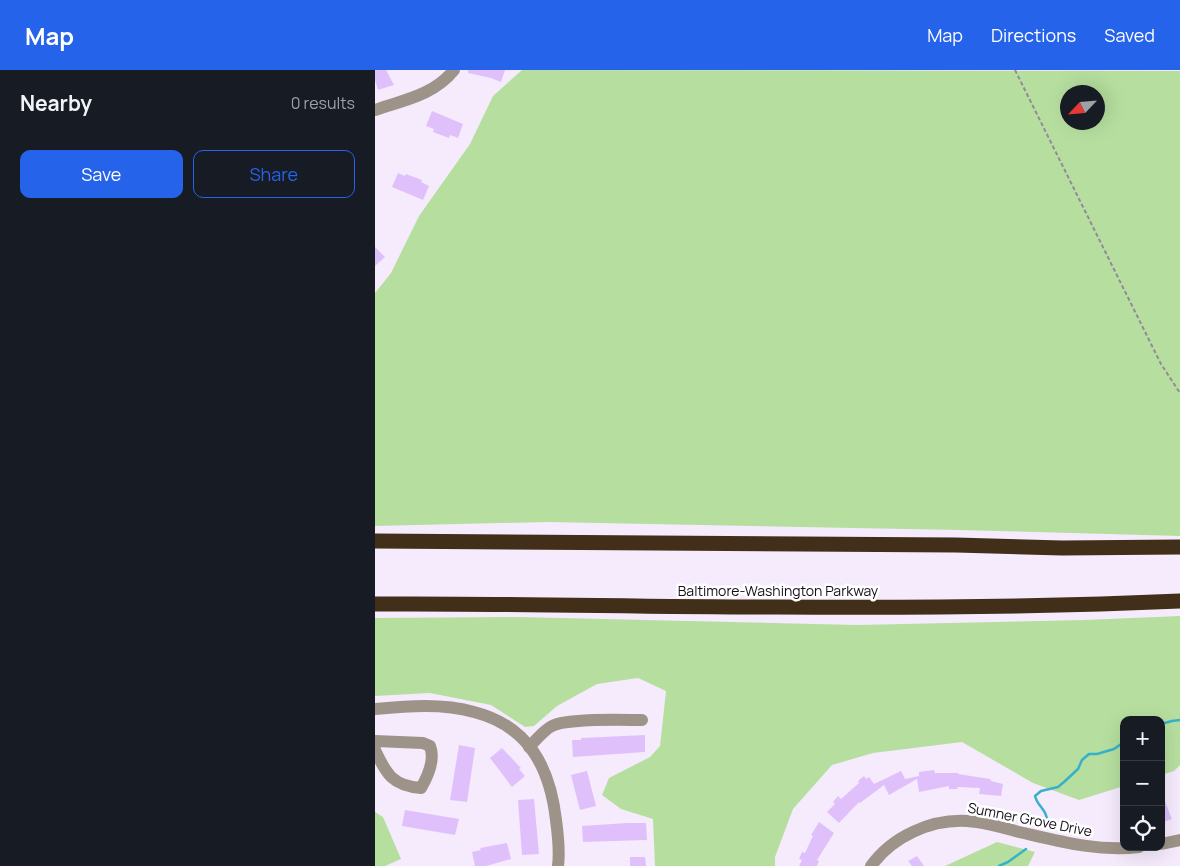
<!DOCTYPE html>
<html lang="en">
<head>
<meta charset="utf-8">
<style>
	:root { --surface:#171b24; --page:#242831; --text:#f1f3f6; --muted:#9ea1a6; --line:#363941; --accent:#2563eb }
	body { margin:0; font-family:Manrope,sans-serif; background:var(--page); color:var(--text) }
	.controls { position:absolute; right:15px; bottom:15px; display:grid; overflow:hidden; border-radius:10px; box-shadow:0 5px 20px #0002 }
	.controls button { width:45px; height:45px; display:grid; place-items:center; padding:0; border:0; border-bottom:1px solid var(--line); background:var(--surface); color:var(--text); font:25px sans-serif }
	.compass { position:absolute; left:685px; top:15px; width:45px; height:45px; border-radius:50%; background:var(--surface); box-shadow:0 5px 20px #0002; rotate:244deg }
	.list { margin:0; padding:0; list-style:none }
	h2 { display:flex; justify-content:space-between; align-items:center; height:65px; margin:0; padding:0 20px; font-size:21px }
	h2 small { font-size:16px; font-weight:400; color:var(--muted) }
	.actions { display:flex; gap:10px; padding:15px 20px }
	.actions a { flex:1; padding:11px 0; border:1px solid var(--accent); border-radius:10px; text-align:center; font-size:18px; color:var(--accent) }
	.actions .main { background:var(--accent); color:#fff }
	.icon { flex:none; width:28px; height:28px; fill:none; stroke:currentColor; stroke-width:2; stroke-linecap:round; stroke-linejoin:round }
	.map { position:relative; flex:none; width:805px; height:796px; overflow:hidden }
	header { display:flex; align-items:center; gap:30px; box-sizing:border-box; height:70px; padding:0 25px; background:var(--accent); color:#fff }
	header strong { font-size:24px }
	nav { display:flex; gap:28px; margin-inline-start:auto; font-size:18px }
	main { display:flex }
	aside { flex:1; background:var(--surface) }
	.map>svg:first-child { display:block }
	.green { fill:#b6df9f; fill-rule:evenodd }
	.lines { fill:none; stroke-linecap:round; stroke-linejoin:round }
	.stream { stroke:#37b1c9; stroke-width:2.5 }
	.building { fill:#e0c0fb }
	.path { stroke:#928a99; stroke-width:2; stroke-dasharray:4 2.5; stroke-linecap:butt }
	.minor { stroke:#9d9388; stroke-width:12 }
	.highway { stroke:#412f19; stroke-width:15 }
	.labels { text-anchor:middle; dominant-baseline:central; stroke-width:5; stroke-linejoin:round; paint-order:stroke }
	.street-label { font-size:14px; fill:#130e18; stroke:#fff }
</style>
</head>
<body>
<header>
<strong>Map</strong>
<nav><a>Map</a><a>Directions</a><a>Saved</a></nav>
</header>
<main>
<aside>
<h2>Nearby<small>0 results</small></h2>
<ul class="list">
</ul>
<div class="actions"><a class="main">Save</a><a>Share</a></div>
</aside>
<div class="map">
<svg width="805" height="796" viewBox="0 0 805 796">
	<rect width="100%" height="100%" fill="#f5ebfd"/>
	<!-- green -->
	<g class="green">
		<path d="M147,0l658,1v465l-222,-6 -411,-8 -172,4v-233l16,-20 28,-57 51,-72 23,-48zM722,22v30h-30v-30z"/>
		<polygon points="805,546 805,695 799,701 786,705 786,650 749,650 749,716 704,730 658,713 587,672 498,683 457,695 418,739 400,787 400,796 280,796 278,749 246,739 227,725 234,708 275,687 285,676 291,621 263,608 222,614 182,636 159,656 150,657 116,635 55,623 0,626 0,548 143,547 482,555 709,550"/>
		<polygon points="0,742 8,747 26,789 10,796 0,796"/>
		<polygon points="622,772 660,782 653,796 570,796"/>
	</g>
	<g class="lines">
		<!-- stream -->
		<g class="stream">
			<polyline points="786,654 797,651 805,650"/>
			<path d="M672,754c1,-15 -9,-16 -12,-28l6,-5 17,-4 6,-5 14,-13 4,-9 7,-6h8l17,-5 10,-7"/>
			<polyline points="624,796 633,792 651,779"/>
		</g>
	</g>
	<!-- building -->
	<g class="building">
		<polygon points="0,0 11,0 19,15 3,20 0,10"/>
		<polygon points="93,0 130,0 126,12 116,8 93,3"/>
		<polygon points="57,41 88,54 83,68 75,65 74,68 58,62 59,59 51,56"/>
		<polygon points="23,103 30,106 31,104 47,110 46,112 54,116 48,130 17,117"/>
		<polygon points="0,177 10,187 0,196"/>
		<polygon points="270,665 270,682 198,687 197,670 206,670 206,668"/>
		<polygon points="84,675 100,678 92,732 75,730"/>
		<polygon points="127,678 146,698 144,699 150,706 137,717 115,688"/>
		<polygon points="559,700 560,703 583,703 583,704 615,709 616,711 628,714 626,726 604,724 605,718 583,717 582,719 574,719 574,716 544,722 542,709 514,725 509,715 485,733 484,732 464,753 452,742 460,734 458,732 463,726 466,729 484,713 483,711 489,706 491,709 494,707 499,714 526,701 530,709 544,706 544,702"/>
		<polygon points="212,701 221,736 205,740 196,705"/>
		<polygon points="786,722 797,749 788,752 786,748"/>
		<polygon points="159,729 164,784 147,785 143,730"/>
		<polygon points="30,740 84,749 80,765 27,756"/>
		<polygon points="444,752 459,763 442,790 444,791 442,796 424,796 427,790 424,789 427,782 430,783 438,766 436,765"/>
		<polygon points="252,753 271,753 272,770 208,772 207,756"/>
		<polygon points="132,773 136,789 111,796 100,796 97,782 106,780 105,778"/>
		<polygon points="542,786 549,796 537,796 533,791"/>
		<polygon points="255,787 270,787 271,796 255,796"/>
	</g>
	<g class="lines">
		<!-- path -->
		<polyline class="path" points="640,0 786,294 805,323"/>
		<!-- minor -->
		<g class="minor">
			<path d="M0,40c29,-10 59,-15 79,-40"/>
			<path d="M0,639c32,-3 68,-6 99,3 55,14 76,56 82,108 2,15 4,31 2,46"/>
			<path d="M0,671l48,2 7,3c5,13 -2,30 -9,42 -28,-2 -35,-14 -46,-38"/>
			<path d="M154,677c7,-7 15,-17 23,-21 16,-8 71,-6 90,-6"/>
			<polyline points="786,774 805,770"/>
			<path d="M496,796c21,-29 59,-47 96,-45 17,1 35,6 52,11 39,9 79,20 120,15"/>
		</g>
		<!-- highway -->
		<g class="highway">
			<polyline points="0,471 581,475 687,478 805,477"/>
			<path d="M0,534c134,-1 267,3 400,3 135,1 270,0 405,-6"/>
		</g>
	</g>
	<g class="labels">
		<!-- street labels -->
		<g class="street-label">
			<text x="403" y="520">Baltimore-Washington Parkway</text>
			<text transform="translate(655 749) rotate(11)">Sumner Grove Drive</text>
		</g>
	</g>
</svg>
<div class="controls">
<button>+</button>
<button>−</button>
<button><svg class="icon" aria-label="locate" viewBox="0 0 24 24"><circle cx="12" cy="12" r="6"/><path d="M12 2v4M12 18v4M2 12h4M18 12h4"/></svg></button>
</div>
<svg class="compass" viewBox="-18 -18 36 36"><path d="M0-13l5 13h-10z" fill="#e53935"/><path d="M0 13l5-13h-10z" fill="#9ea1a6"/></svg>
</div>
</main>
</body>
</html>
